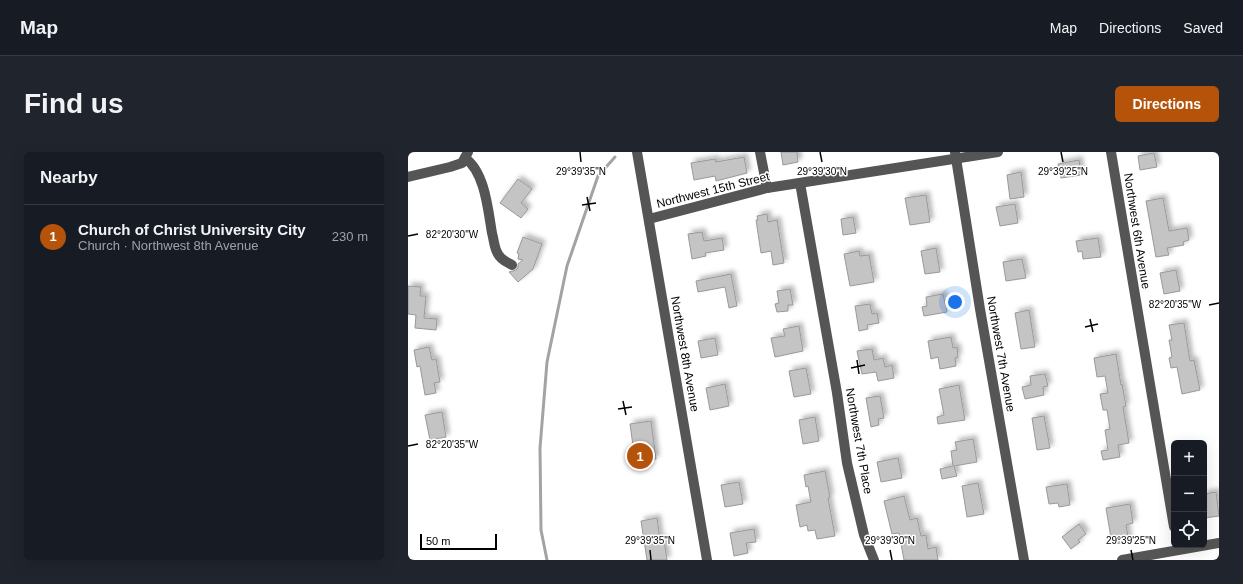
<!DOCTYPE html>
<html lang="en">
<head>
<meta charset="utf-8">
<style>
	:root { --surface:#171b24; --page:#20242c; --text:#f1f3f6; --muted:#9ea1a6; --line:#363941; --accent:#b45309 }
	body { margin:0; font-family:Helvetica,sans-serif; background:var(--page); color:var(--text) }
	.controls { position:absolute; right:12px; bottom:12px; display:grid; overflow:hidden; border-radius:6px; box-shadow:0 4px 16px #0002 }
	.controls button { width:36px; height:36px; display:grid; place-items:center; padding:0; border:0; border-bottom:1px solid var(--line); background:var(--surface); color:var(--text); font:20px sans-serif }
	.scale { position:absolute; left:12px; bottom:10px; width:77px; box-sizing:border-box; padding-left:4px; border:2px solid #000; border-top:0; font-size:11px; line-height:14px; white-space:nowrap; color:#000; -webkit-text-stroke:3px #fff; paint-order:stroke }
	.you { position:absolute; left:547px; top:150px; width:14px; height:14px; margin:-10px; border:3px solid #fff; border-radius:50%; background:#1a73e8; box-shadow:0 0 0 6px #1a73e833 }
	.badge { display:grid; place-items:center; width:26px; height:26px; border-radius:50%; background:var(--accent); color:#fff; font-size:13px; font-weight:700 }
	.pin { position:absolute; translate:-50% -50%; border:2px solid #fff; box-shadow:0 1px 4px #0006 }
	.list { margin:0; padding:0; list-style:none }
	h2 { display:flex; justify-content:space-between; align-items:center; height:52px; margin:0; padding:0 16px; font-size:17px }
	h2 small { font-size:13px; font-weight:400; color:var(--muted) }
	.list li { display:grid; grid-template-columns:26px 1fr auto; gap:12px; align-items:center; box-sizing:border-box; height:64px; padding:0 16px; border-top:1px solid var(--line) }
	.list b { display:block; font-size:15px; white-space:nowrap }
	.list p { margin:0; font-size:13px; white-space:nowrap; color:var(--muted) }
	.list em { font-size:13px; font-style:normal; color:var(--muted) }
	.icon { flex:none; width:22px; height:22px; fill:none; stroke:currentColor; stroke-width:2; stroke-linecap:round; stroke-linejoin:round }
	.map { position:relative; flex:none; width:811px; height:408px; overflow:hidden; border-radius:6px }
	header { display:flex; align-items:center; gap:24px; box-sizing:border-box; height:56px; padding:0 20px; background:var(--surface); border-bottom:1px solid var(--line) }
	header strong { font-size:19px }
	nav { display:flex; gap:22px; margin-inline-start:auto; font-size:14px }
	.intro { display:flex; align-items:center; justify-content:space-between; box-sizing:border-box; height:96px; padding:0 24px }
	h1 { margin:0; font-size:28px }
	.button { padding:10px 18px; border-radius:6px; background:var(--accent); color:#fff; font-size:14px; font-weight:700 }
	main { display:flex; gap:24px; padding:0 24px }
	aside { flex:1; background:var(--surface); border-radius:6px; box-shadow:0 4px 16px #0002 }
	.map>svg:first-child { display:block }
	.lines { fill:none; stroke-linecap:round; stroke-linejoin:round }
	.stream { stroke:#a3a3a3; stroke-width:3 }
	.building { fill:#c4c4c4; stroke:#999; filter:url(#shadow) }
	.minor { stroke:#555; stroke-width:10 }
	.ticks { fill:none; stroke:#000; stroke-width:1.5 }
	.labels { text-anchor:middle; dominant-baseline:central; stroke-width:3; stroke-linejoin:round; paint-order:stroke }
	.street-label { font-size:12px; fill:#000; stroke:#fff }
	.ticks-label { font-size:10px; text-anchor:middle; fill:#000; stroke:#fff; stroke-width:3; stroke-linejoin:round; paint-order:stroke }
</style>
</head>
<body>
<header>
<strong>Map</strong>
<nav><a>Map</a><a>Directions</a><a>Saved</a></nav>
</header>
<div class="intro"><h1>Find us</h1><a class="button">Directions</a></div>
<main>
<aside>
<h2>Nearby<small></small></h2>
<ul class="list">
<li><span class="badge">1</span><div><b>Church of Christ University City</b><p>Church · Northwest 8th Avenue</p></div><em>230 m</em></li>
</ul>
</aside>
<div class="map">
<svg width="811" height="408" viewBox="0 0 811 408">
	<defs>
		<filter id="shadow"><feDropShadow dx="3.5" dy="-3.5" stdDeviation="2" flood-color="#0004"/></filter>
	</defs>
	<rect width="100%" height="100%" fill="#fff"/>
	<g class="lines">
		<!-- stream -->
		<polyline class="stream" points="139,408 133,378 132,296 139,210 159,114 190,24 207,5"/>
	</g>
	<!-- building -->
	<g class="building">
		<polygon points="373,0 389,0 390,10 375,13"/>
		<polygon points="746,1 749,15 732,18 730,4"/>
		<polygon points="336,5 339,21 308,29 307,24 286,28 283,11 307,7 308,10"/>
		<polygon points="671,8 673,23 653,26 650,12"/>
		<polygon points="613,20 616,45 602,47 599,23"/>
		<polygon points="110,27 124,37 113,51 120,57 113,66 92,51"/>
		<polygon points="518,43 522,70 502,73 497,46"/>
		<polygon points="755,46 761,79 779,76 781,88 775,90 776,93 759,96 761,103 748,105 738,49"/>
		<polygon points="607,52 610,71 592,74 588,55"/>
		<polygon points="359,62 360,70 369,68 376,111 365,113 363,99 353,101 348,68 350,68 349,64"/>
		<polygon points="445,65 448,81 435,83 433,67"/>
		<polygon points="294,80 296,89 314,86 316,98 297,101 298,104 284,107 280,82"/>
		<polygon points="115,85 134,92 125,117 110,130 101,120 108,118 110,116 110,112 115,108 110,107 111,102 109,101"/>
		<polygon points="690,86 693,105 675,107 674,99 670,100 668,89"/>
		<polygon points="528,96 532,120 517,122 513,99"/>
		<polygon points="451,99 452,104 461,103 466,130 442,134 436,102"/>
		<polygon points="614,107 618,126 598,129 595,110"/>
		<polygon points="768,118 772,139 756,142 752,121"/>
		<polygon points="323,122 329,154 321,156 317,135 290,140 288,129"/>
		<polygon points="0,134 13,135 12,144 18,144 16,166 29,167 28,178 7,176 8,163 0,162"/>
		<polygon points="382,137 385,153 380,153 380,159 369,160 367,152 371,151 369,139"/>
		<polygon points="535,142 539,160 516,164 514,155 519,154 518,145"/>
		<polygon points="462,152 464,162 469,161 471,171 459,173 460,177 451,179 447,154"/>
		<polygon points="621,158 627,195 613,197 607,161"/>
		<polygon points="776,171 782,209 786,208 792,238 774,242 769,215 763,216 761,206 764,205 761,188 764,188 761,173"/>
		<polygon points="391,174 395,199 367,205 363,186 377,184 375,177"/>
		<polygon points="543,185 545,196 549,195 550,205 547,206 548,214 532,217 530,205 523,207 520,189"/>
		<polygon points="307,186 310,203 293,206 290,189"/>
		<polygon points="21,195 24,208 28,207 32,230 26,231 28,241 17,243 12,214 9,215 6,198"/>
		<polygon points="464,197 466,208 475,206 477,215 484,213 486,226 470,229 468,220 454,222 449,199"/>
		<polygon points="708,202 713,233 714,232 718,254 715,255 721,291 710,293 712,305 695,308 693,299 700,298 697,278 702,277 699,258 695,258 692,242 700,241 697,224 689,225 686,206"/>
		<polygon points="398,216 403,242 386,245 381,219"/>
		<polygon points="637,222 640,234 635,235 636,243 617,247 614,235 623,233 622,224"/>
		<polygon points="317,232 321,254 302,258 298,236"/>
		<polygon points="551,233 557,268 530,272 529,265 536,263 531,237"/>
		<polygon points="472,244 476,266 470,267 471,273 463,275 458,246"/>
		<polygon points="34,260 38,285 22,288 17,263"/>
		<polygon points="636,264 642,296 629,298 624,266"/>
		<polygon points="407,265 411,289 395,292 391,268"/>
		<polygon points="243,269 248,307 235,309 235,314 225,315 223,302 226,301 222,272"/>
		<polygon points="565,287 569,310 546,314 549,324 534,327 532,317 545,314 543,299 549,298 547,290"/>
		<polygon points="490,306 494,326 473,330 469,310"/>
		<polygon points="417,319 422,345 420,346 427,384 409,387 407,378 400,379 399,373 392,375 388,353 403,350 400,334 398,335 396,323"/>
		<polygon points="331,330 335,352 317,355 313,333"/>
		<polygon points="570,331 576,362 559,365 554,334"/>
		<polygon points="659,332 662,353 651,355 650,351 641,352 638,335"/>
		<polygon points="808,340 811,364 796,366 796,342"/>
		<polygon points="496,344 502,368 509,366 513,384 518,383 520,397 528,395 530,408 496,408 491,381 484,382 476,349"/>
		<polygon points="722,352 725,371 718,373 721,390 704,392 698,356"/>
		<polygon points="249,366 252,388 256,387 259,408 239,408 233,369"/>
		<polygon points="671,372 678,382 670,388 672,390 663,397 654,385"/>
		<polygon points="346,377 348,390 338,391 340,401 326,404 322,381"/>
	</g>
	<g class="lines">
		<!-- minor -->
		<g class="minor">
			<polyline points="229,0 299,408"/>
			<polyline points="352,0 359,36"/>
			<polyline points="547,0 572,157 616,408"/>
			<polyline points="703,0 766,375"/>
			<path d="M57,6c20,14 23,52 27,75 2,7 2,15 6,21 3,6 9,8 14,11"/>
			<polyline points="0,25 42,15 54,11 60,0"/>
			<polyline points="392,31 429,241 439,311 456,383 466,408"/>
			<polyline points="241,67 359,36 590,0"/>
			<polyline points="714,408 811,391"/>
		</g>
	</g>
	<!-- ticks -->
	<path class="ticks" d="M172,0l1,10M412,0l2,10M653,0l2,10M179,45l3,14M174,53l14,-2M0,84l10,-2M801,153l10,-2M682,167l3,13M677,175l13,-3M449,208l2,14M443,216l14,-3M215,249l3,14M210,257l14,-2M0,294l10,-2M242,398l1,10M482,398l2,10M723,398l2,10"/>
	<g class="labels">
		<!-- street labels -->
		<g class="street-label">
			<text transform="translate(305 38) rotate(-14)">Northwest 15th Street</text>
			<text transform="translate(729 79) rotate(81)">Northwest 6th Avenue</text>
			<text transform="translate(277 202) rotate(80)">Northwest 8th Avenue</text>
			<text transform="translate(593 202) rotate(80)">Northwest 7th Avenue</text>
			<text transform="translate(451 289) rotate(80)">Northwest 7th Place</text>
		</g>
	</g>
	<g class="ticks-label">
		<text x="173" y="23">29°39'35"N</text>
		<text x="414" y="23">29°39'30"N</text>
		<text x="655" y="23">29°39'25"N</text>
		<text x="44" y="86">82°20'30"W</text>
		<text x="767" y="156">82°20'35"W</text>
		<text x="44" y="296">82°20'35"W</text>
		<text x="242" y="392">29°39'35"N</text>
		<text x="482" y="392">29°39'30"N</text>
		<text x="723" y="392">29°39'25"N</text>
	</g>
</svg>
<div class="controls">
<button>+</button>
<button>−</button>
<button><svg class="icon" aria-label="locate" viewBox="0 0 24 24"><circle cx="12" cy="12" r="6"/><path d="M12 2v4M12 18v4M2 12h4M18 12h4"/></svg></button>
</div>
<div class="scale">50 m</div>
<div class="you"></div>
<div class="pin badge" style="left:232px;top:304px">1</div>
</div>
</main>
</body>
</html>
